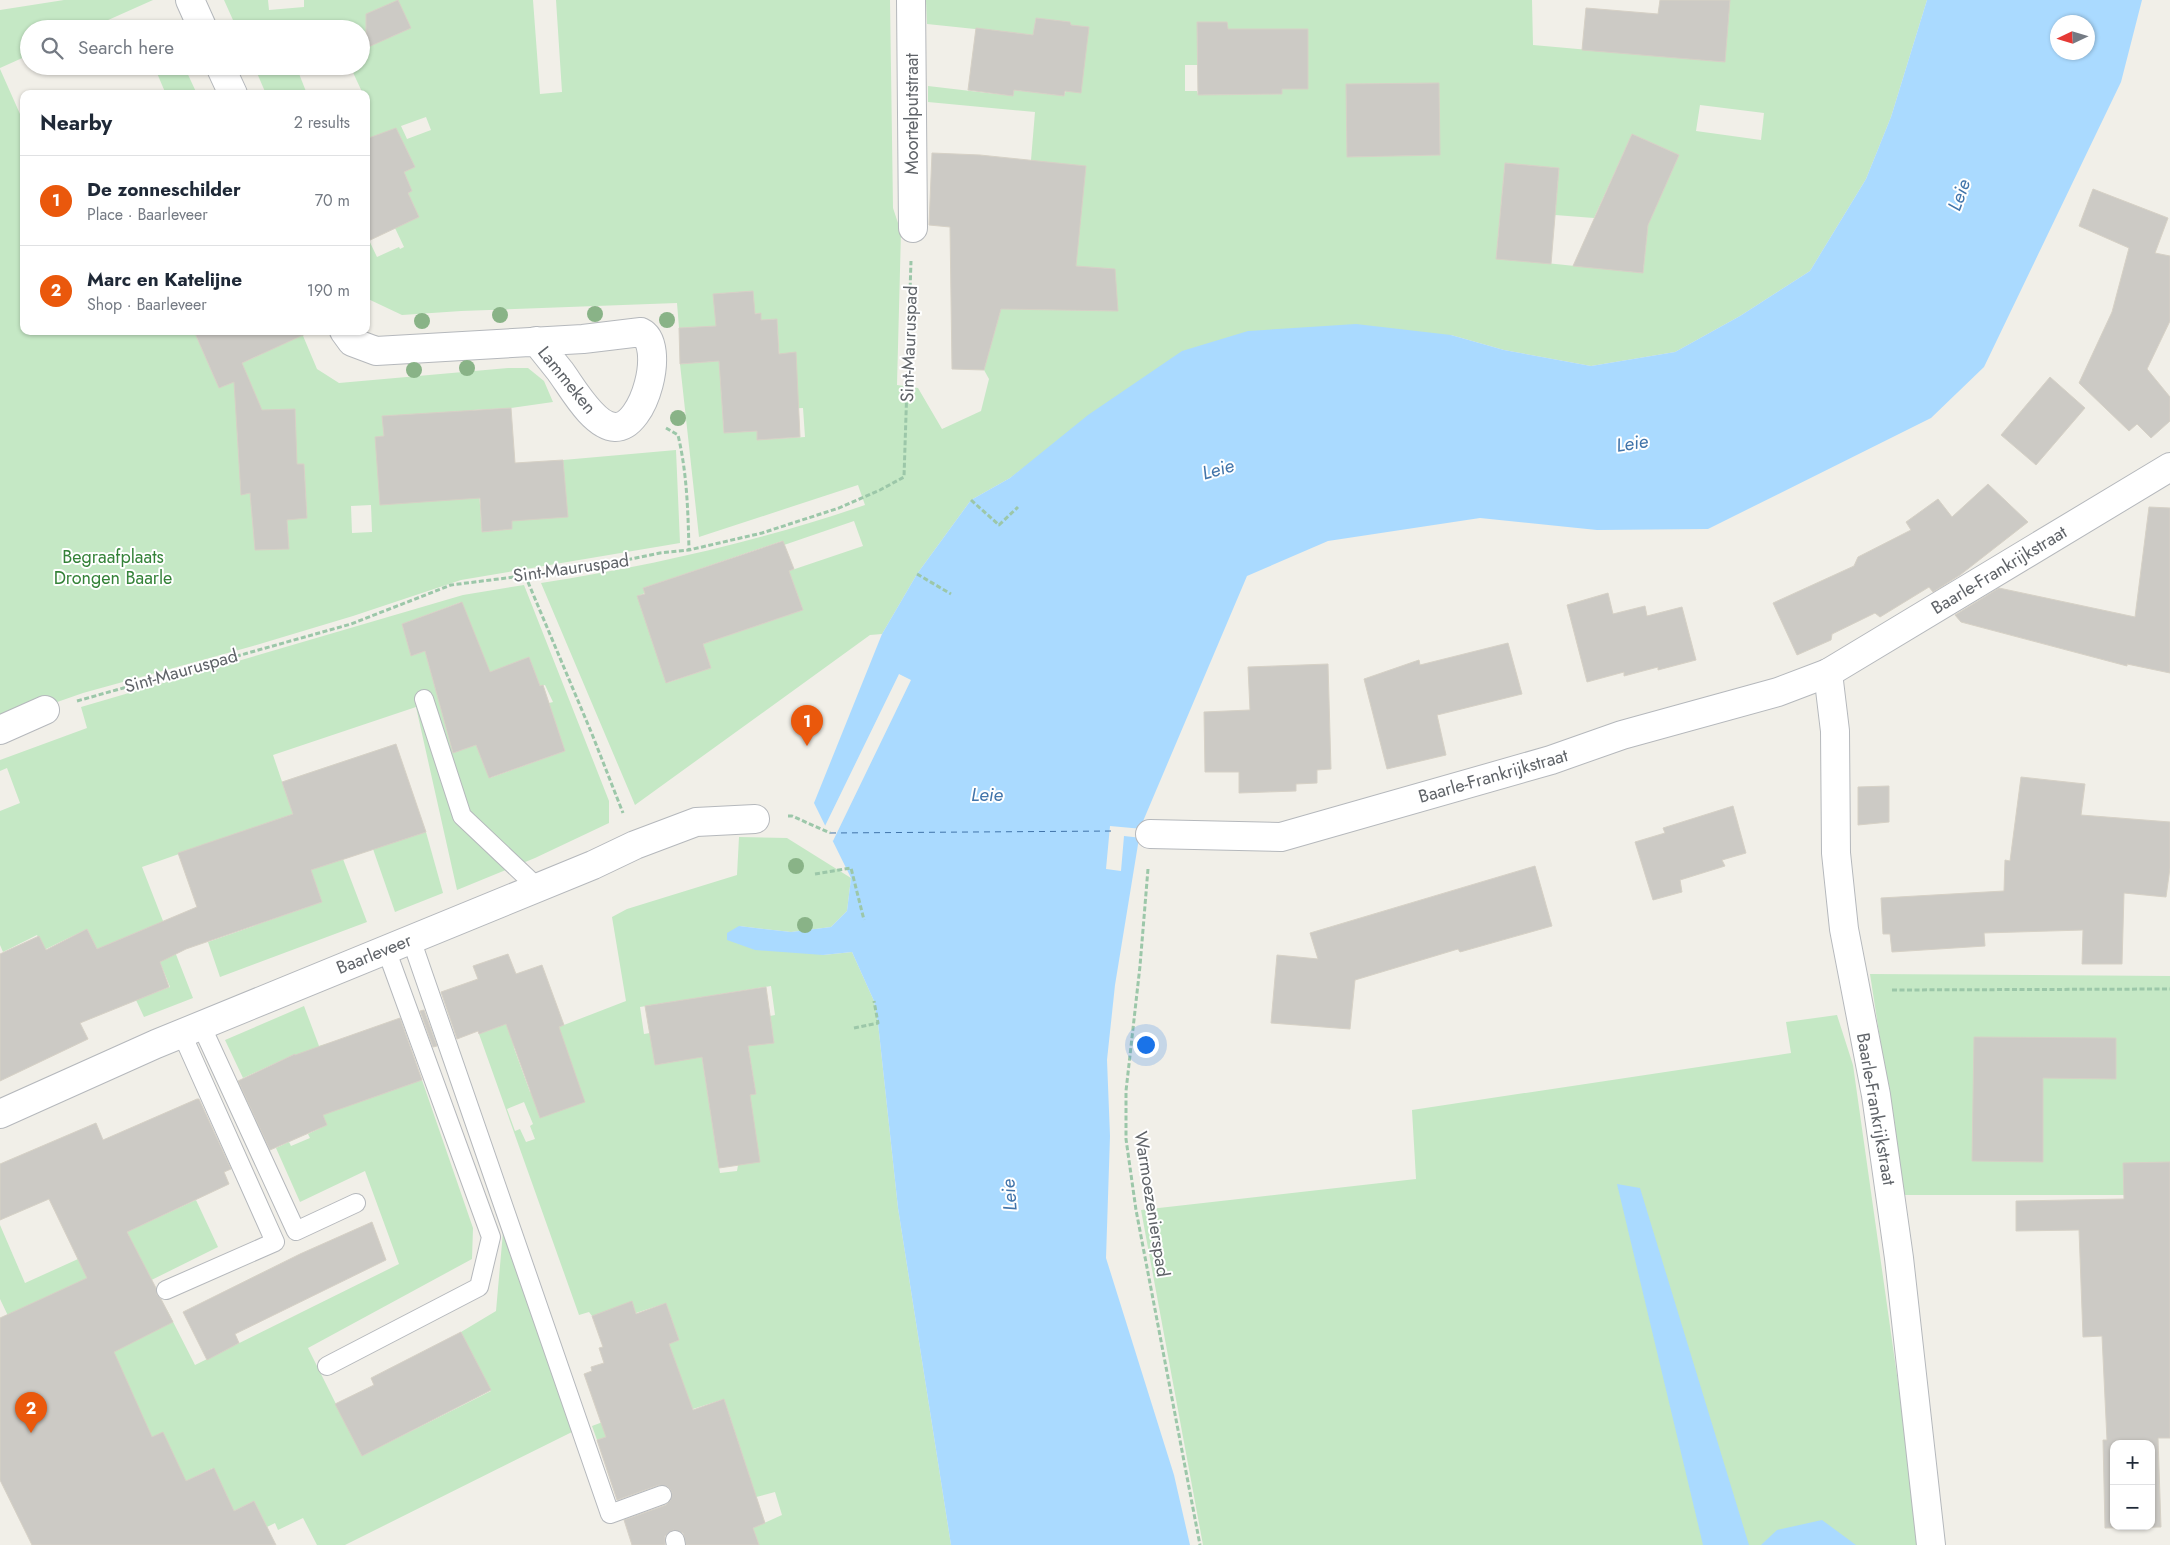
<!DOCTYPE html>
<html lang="en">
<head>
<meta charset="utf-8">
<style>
	:root { --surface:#fff; --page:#f2f2f3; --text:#1f2937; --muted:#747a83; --line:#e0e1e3; --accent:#ea580c }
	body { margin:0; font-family:Jost,sans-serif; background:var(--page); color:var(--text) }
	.controls { position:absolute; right:15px; bottom:15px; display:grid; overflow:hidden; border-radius:10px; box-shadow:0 1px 4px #0004 }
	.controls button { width:45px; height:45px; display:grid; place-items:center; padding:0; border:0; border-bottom:1px solid var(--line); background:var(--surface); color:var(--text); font:25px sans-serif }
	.compass { position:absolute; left:2050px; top:15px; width:45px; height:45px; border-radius:50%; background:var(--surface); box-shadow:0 1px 4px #0004; rotate:266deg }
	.you { position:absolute; left:1145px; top:1044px; width:18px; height:18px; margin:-12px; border:4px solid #fff; border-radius:50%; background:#1a73e8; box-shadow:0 0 0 8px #1a73e833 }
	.badge { display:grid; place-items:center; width:32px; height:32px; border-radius:50%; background:var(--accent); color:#fff; font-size:16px; font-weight:700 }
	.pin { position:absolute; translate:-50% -41px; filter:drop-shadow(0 1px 2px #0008) }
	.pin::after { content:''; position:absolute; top:26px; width:18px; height:15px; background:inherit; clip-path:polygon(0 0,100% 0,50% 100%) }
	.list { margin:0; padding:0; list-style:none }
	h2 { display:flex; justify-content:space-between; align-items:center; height:65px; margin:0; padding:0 20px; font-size:21px }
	h2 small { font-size:16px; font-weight:400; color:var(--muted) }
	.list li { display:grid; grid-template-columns:32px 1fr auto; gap:15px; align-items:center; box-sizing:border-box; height:90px; padding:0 20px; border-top:1px solid var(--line) }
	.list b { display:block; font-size:19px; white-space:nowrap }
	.list p { margin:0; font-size:16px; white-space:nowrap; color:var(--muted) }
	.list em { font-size:16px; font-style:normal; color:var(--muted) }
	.icon { flex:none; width:28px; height:28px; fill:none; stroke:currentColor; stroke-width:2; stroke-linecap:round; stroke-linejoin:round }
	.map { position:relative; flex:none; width:2170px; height:1545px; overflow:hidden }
	.search { position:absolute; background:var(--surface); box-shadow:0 1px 4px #0004; left:20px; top:20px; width:350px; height:55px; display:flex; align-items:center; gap:12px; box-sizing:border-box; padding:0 18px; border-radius:28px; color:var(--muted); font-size:19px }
	.panel { position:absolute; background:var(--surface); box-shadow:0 1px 4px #0004; left:20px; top:90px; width:350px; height:245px; border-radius:10px }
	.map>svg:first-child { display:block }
	.green { fill:#c5e8c5; fill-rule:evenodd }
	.water { fill:#aadaff; fill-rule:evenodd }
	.pier { fill:#f1efe8 }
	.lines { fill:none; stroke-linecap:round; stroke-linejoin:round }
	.ferry { stroke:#4174aa; stroke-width:1; stroke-dasharray:6 5; stroke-linecap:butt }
	.building { fill:#cccac5; stroke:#d6d1c6; fill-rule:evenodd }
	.service-casing { stroke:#b5b8bc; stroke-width:20 }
	.minor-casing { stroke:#b5b8bc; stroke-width:30 }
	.path { stroke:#9cc7a9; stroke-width:3; stroke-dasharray:5 2.5; stroke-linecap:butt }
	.service { stroke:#fff; stroke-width:18 }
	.minor { stroke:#fff; stroke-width:28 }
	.tree { fill:#89b387 }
	.labels { text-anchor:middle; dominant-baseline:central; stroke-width:4; stroke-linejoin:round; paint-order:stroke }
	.street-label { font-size:18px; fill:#5f6368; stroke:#fff }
	.park-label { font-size:18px; fill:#348238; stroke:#fff }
	.water-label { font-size:19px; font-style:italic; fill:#4174aa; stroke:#fff }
</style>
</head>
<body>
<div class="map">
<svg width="2170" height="1545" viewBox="0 0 2170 1545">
	<rect width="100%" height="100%" fill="#f1efe8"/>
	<!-- green -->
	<g class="green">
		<polygon points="64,0 153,0 88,29 29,29 29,55 0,68 0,10"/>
		<path d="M224,0h44l1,10 35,-3v-7h229l7,94 22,-2 -6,-92h334l3,208 8,24 -4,153 21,3 24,41 39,-18 8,-32 -5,-9 17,-61 116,2 -3,-42 -129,-10 46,-99 4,-48 -107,-10v-16l85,10 1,-6 50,6 25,-69 -18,-2 -1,-3 -34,-4 -3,17 -106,-11 -1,-24h606l1,45 191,17 6,-62h197l-36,117 -25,62 -56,92 -70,45 -65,36 -84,14 -87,-16 -53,-15 -268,16 -173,127 -39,22 -54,74 -35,60 -12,1 -235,170 -94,-222c110,-17 219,-42 324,-78l-7,-20 -159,52 -19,-173 39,-3 5,72 33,-2 1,9 47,-3 -2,-29 -20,1 -6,-90 -16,1 -1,-7 -27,3 -16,10 -38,2 -2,-25 -216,8 -59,4 -36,-17v-64l11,23 22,-10 1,2 4,-2 -9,-19 24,-11 -11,-24 4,-2 -8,-19 11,-5 -10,-20 -39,-3v-36l3,-1 -3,-13h-3l-13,-28h11v-37h-124zM398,1l12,27 -19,9 -13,-28zM1197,22l31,7h80v60h-26v5l-84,1 -1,-4h-12v-26h13zM1439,83l1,72 -93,2 -1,-73zM1700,105l64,8 -3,27 -65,-9zM426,117l5,13 -24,9 -6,-13zM1632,134l47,21 -31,70 -5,48 -147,-15 9,-95 54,5 -4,47 39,3zM753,291l1,22 -39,3 -1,-22zM854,521l9,25 -74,25 14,39 -100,34 8,24 -44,15 -29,-87 7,-3 -2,-5 139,-47 2,4z"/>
		<polygon points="154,66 184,66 197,94 162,94 165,92"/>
		<polygon points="254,66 296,66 307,94 266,94"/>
		<path d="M0,69l24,54v208h170l25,57 28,-12 -5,-13 20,-9 -9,-23h48l16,38 22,14 169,-15h20l16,13 9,21 -42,6 -38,2 9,122 30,-3v-8l51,-61 113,-10 4,93 -219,37 -108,36 -100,30 -170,47 -83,29zM295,409l1,18h-4l3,37h9l3,52 -20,4 2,29 -34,1 -5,-57 -9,1 -4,-63 19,-1 -1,-19zM419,414l2,20 -37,2 -1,-20zM371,505l1,27 -20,1 -1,-27z"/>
		<path d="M524,585l85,216v22l-74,35 -78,32 -41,-183 -143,48 20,59 -151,53 51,131 -49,19 -8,-17 34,-13 -10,-25 2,-1 -7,-18 -8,-15 -50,21 -10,-20 -43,21 -7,-15 -34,17 -3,-7v-134l20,-8 -13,-35 -7,3v-11l87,-32 -6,-21 382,-112zM461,602l7,79 61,-24 11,29 5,-1 8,17 -4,1 16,48 -75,27 -14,-33 -23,8 -28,-102 -14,5 -9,-32z"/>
		<polygon points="426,832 443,893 395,912 373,849"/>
		<path d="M739,837l48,1 64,40 -4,33 -16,16 -40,5 -52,-6 84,29 29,-3 22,49 4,22 20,185 53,337h-192l-6,-17 29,-13 -7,-23 -30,8 5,-22 -26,-79 -127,41 -5,-14 16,-6 69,-52 -8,-24 10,-4 -13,-37 -30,10 -4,-11 -40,14 -3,-4 -10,3 -100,-281 19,-7 12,-13 4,34 16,44 11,-3 -3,-54 88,-34 -14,-84 15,-8 110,-34zM771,986l4,29 -5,1 4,26 -26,4 8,48 -6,1 -13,76 -17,2 -19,-121 -18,8 -28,5 -5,-32 -6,1 -4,-27zM524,1102l9,22 -3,2 5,13 -9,3 -6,-13 -5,2 -8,-22z"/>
		<polygon points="343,859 367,922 220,977 208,942 322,902 311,870"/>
		<polygon points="1870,974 2170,976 2170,1195 1904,1195"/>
		<polygon points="304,1006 319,1046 337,1041 359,1102 422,1080 473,1228 472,1259 308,1348 362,1456 491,1391 461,1332 496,1311 503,1232 572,1432 345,1545 317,1545 303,1518 278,1530 275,1523 267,1527 254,1501 226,1515 227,1496 213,1468 178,1485 150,1438 80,1369 167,1310 195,1365 399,1264 365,1171 300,1202 276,1148 289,1142 291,1146 310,1138 308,1134 327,1125 295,1054 243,1078 225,1040"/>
		<polygon points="1837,1015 1853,1065 1921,1545 1203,1545 1141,1210 1416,1179 1412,1110 1791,1053 1786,1022"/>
		<polygon points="196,1200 218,1247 89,1311 11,1322 0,1299 0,1225 25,1283 129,1236 127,1232"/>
	</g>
	<!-- water -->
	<g class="water">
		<path d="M1927,0h215l-21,82 -137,285 -53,51 -223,111 -111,1 -117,-12 -152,23 -81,35 -106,250 -26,159 -8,75 3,76 -4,122 68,217 16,70h-239l-53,-337 -20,-185 -4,-22 -22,-49 -29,3 -68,-5 -28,-10v-7l12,-7 52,6 40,-5 16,-16 4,-33 -37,-75 68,-169 35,-60 54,-74 39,-22 78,-63 94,-64 66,-20 108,-7 95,11 53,15 87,16 84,-14 65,-36 70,-45 56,-92 25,-62zM2058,22h30v30h-30z"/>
		<polygon points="1617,1184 1640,1188 1749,1545 1703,1545"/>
		<polygon points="1822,1520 1856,1545 1761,1545 1777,1530"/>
	</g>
	<!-- pier -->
	<g class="pier">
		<polygon points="899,674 911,680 833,841 829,839 822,825 825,826"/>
		<polygon points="1110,826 1143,829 1142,838 1124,836 1121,871 1106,869"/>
	</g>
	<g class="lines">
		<!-- ferry -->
		<polyline class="ferry" points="830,833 1115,831"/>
	</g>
	<!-- building -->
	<g class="building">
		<polygon points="398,0 411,28 366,48 366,14"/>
		<polygon points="1660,0 1730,0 1725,62 1582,50 1586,8 1658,14"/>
		<polygon points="1036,18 1070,22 1071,25 1089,27 1081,93 1065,91 1064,96 1014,90 1013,96 968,90 976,28 1033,35"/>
		<polygon points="1197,22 1227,22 1228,29 1308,29 1308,89 1282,89 1282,94 1198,95"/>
		<polygon points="1439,83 1440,155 1347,157 1346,84"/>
		<polygon points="396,128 415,167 404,172 412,191 408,193 419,217 366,242 366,139"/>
		<polygon points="1632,134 1679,155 1648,225 1643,273 1573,266"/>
		<polygon points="932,153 980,155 1086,166 1076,266 1115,269 1118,311 1001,309 984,370 952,369 950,227 929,225"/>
		<polygon points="1505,163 1559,168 1551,264 1496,259"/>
		<polygon points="2093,189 2168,218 2155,253 2170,256 2170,321 2147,369 2170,397 2170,421 2151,438 2137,424 2129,431 2079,383 2112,312 2129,248 2079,226"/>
		<polygon points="753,291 755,314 761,313 761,320 777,319 779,354 796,352 800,437 757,440 757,431 724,433 719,361 680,364 679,328 716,326 713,294"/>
		<polygon points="194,331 312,331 242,363 262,410 295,409 297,464 304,464 307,518 287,520 289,549 255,550 250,493 241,495 234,382 219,388"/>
		<polygon points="2050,377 2085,408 2036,465 2001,435"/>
		<polygon points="511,408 515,463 563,460 568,517 512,521 512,529 482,532 480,498 380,505 375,437 384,436 382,416"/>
		<polygon points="1988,484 2028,522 1960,575 1933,592 1929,587 1880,617 1875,613 1832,634 1831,640 1797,655 1773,603 1854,566 1858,557 1911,530 1906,522 1938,499 1952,517"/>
		<polygon points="2149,507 2170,508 2170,673 2127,664 2127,666 1961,622 1955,615 1999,588 2135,617"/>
		<polygon points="783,541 794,569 789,571 803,610 703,644 711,668 666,683 637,596 645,594 643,588"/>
		<polygon points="1608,593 1613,614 1645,606 1647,616 1682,607 1696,660 1658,670 1658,667 1624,676 1624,672 1587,682 1567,605"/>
		<polygon points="462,602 490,672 529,657 540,686 543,685 565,751 489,778 476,745 453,753 425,651 411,656 402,624"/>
		<polygon points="1508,643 1522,694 1437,715 1446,755 1387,769 1364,679 1419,660 1420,665"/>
		<polygon points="1328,664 1331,769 1317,770 1317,783 1296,784 1296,791 1239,793 1239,772 1205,772 1204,712 1250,710 1248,667"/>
		<polygon points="396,744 426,832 311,870 322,902 186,949 160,962 169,987 80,1023 88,1039 0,1081 0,954 39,936 46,950 87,929 97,949 197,907 178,853 293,814 282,782"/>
		<polygon points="2021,777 2085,784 2081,815 2170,822 2170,868 2166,897 2124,893 2122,964 2082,964 2083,930 1984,933 1985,946 1892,952 1890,934 1883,934 1881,898 2004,891 2005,860 2010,861"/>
		<polygon points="1889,786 1889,822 1858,825 1858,787"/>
		<polygon points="1733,806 1746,853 1722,860 1725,866 1680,880 1682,892 1653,900 1635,842 1665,833 1663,828"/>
		<polygon points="1535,866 1552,926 1460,952 1458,949 1355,980 1350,1029 1271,1023 1277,955 1318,959 1310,933"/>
		<polygon points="508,954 516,974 542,965 564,1025 559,1027 585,1102 540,1118 506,1024 479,1034 478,1031 457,1039 441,992 478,979 473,966"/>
		<polygon points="766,987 774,1043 748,1046 756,1094 750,1095 760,1162 719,1168 702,1057 655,1065 645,1006"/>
		<polygon points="424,1010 437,1046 433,1047 420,1011"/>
		<polygon points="400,1018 422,1080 323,1115 327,1125 270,1150 238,1081 295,1054 295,1055"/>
		<polygon points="1974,1037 2116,1038 2116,1079 2043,1078 2043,1162 1972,1161"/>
		<polygon points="197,1099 199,1099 231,1169 224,1172 229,1184 127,1232 156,1288 157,1295 161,1299 173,1322 114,1352 152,1437 163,1432 186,1481 214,1468 234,1511 254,1501 276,1545 32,1545 0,1480 0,1318 87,1278 49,1199 0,1220 0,1164 96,1123 103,1140"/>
		<path d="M2170,1162v276h-12l3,89 -56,1 -2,-88h4l-5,-104 -19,1 -4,-107 -63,1v-30l108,-2 -1,-36zM2114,1444h37v82h-37z"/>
		<polygon points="372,1222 386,1260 235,1334 239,1343 207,1360 183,1312 300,1254"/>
		<polygon points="632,1301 636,1314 666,1303 679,1340 669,1344 693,1410 724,1399 765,1523 753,1528 759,1545 686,1545 683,1533 673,1530 665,1536 665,1545 632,1545 624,1520 666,1505 670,1501 672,1492 668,1487 659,1485 617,1500 597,1440 606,1437 584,1374 592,1371 591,1367 604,1363 599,1348 603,1347 592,1316"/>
		<polygon points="461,1332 491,1390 362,1456 335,1404 374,1385 371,1378"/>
	</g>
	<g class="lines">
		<!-- service casing -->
		<g class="service-casing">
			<g id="service">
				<polyline points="424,699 462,816 537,887"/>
				<polyline points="411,939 610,1514 662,1495"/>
				<polyline points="201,1025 296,1231 356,1203"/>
				<polyline points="166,1290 275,1242 182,1034"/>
				<polyline points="327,1366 479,1287 491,1237 386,949"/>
				<polyline points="675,1540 676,1545"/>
			</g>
		</g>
		<!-- minor casing -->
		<g class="minor-casing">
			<g id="minor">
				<polyline points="190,0 203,29"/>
				<polyline points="911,0 913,228"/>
				<polyline points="220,66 233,94"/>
				<path d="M344,331l8,11 24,9 207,-12 58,-7c25,12 4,96 -26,95 -22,-1 -43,-40 -55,-56 -8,-10 -16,-20 -24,-30"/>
				<polyline points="1828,673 1835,731 1836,853 1844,929 1876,1095 1899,1258 1931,1545"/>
				<polyline points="0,730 45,710"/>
				<polyline points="1150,834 1281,837 1551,760 1622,735 1778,692 1828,673 2170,467"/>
				<polyline points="0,1114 156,1044 593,865 635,845 696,822 755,819"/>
			</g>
		</g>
		<!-- path -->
		<g class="path">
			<path d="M666,428l12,7c9,38 10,76 11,115"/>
			<polyline points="971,500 999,525 1018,507"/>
			<polyline points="917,574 951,594"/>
			<polyline points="525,575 592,734 623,813"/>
			<polyline points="77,701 351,624 451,585 593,567 660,553 689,550 762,533 839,508 880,490 904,477 911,261"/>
			<polyline points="788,816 792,816 830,833"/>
			<polyline points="1148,869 1140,966 1126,1091 1126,1139 1136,1210 1200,1545"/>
			<polyline points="815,874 851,868 864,920"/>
			<polyline points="1892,990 2170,989"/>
			<polyline points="854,1028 878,1023 874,1001"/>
		</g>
		<!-- service -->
		<use href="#service" class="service"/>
		<!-- minor -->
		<use href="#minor" class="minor"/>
	</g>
	<!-- trees -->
	<g class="tree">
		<circle cx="595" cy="314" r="8"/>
		<circle cx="500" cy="315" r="8"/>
		<circle cx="667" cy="320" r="8"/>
		<circle cx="422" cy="321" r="8"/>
		<circle cx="467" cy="368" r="8"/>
		<circle cx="414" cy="370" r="8"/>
		<circle cx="678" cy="418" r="8"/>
		<circle cx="796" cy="866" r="8"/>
		<circle cx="805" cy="925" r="8"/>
	</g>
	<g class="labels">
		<!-- street labels -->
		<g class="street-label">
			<text transform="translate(912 114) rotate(-90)">Moortelputstraat</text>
			<text transform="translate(909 344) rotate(-88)">Sint-Mauruspad</text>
			<text transform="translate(567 380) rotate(51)">Lammeken</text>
			<text transform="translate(571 568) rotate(-8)">Sint-Mauruspad</text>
			<text transform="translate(1999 570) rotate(-31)">Baarle-Frankrijkstraat</text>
			<text transform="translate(181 671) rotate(-16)">Sint-Mauruspad</text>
			<text transform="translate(1493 776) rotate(-16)">Baarle-Frankrijkstraat</text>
			<text transform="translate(374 954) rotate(-22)">Baarleveer</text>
			<text transform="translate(1876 1109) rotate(80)">Baarle-Frankrijkstraat</text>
			<text transform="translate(1152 1204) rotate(81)">Warmoezenierspad</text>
		</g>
		<!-- park labels -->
		<g class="park-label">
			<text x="113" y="557">Begraafplaats<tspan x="113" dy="21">Drongen Baarle</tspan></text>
		</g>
		<!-- water labels -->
		<g class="water-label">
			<text transform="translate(1959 195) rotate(-70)">Leie</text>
			<text transform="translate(1632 443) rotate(-9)">Leie</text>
			<text transform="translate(1218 469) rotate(-16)">Leie</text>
			<text x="987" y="794">Leie</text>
			<text transform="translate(1009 1195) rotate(-95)">Leie</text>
		</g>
	</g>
</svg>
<div class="controls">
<button>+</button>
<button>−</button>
</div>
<svg class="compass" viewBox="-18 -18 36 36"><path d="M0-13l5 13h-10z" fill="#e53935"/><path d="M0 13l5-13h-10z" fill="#747a83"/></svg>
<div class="you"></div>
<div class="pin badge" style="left:807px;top:746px">1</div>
<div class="pin badge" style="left:31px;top:1433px">2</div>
<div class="search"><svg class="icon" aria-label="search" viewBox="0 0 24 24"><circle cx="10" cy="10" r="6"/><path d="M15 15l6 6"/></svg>Search here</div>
<section class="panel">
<h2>Nearby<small>2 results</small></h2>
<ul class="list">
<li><span class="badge">1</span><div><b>De zonneschilder</b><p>Place · Baarleveer</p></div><em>70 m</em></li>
<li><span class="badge">2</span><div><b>Marc en Katelijne</b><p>Shop · Baarleveer</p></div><em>190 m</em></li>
</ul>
</section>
</div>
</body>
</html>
